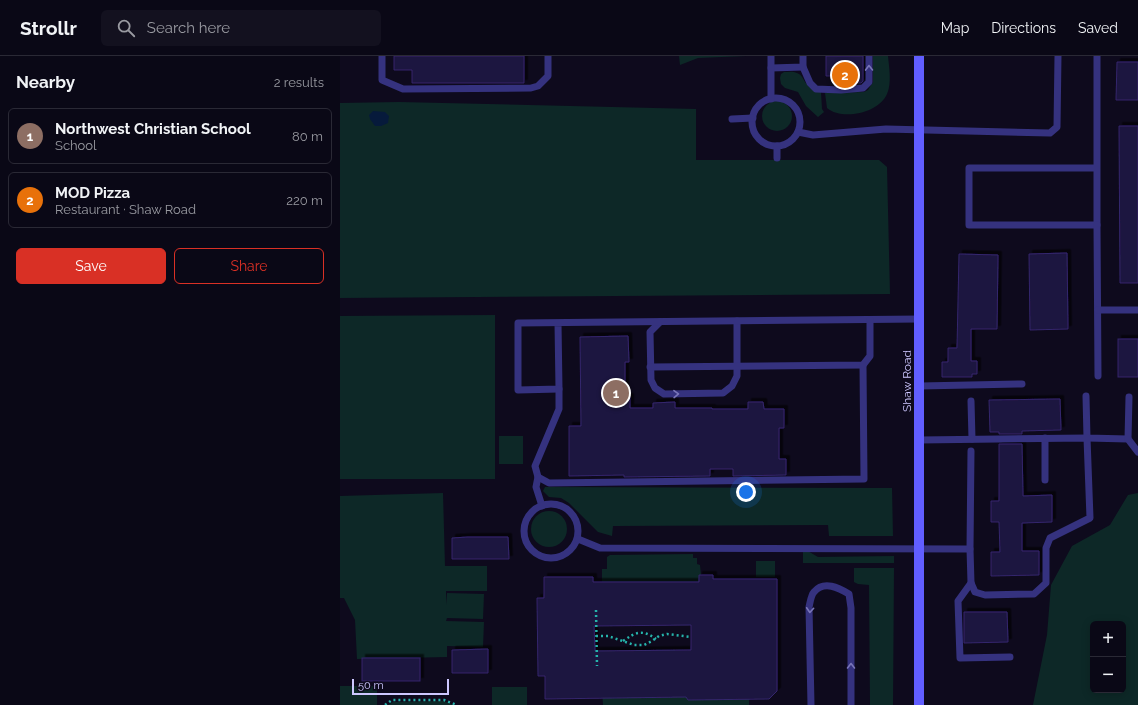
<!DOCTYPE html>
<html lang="en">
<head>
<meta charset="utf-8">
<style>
	:root { --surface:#0a0816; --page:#13111f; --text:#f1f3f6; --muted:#999aa1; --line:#2a2935; --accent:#d93025 }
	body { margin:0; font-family:Raleway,sans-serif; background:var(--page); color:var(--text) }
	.controls { position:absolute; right:12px; bottom:12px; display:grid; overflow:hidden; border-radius:6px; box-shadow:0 2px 10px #0003 }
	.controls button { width:36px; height:36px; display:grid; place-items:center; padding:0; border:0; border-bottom:1px solid var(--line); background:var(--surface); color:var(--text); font:20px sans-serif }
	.scale { position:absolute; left:12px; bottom:10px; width:97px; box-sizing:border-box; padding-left:4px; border:2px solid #cdc7ff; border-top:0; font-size:11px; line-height:14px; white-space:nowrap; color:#cdc7ff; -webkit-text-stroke:3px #0e0a1d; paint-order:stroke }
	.you { position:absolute; left:406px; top:436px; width:14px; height:14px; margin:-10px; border:3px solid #fff; border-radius:50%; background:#1a73e8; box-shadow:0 0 0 6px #1a73e833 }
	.badge { display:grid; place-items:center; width:26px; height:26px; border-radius:50%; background:var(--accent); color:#fff; font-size:13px; font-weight:700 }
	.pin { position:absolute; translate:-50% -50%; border:2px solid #fff; box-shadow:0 1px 4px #0006 }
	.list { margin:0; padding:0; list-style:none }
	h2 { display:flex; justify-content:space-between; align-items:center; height:52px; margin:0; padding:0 16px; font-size:17px }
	h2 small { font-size:13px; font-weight:400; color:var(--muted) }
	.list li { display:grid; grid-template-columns:26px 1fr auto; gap:12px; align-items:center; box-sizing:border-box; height:56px; margin:0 8px 8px; padding:0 8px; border:1px solid var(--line); border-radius:6px }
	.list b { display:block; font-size:15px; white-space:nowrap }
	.list p { margin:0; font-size:13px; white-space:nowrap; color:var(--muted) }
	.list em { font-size:13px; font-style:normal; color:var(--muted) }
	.actions { display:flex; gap:8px; padding:12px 16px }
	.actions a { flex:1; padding:9px 0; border:1px solid var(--accent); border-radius:6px; text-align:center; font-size:14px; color:var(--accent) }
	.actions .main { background:var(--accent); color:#fff }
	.icon { flex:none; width:22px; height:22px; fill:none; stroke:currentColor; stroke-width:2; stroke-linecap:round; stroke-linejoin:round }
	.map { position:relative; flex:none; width:798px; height:649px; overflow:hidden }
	header { display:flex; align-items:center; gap:24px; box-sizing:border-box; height:56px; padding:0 20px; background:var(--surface); border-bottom:1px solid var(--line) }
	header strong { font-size:19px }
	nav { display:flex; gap:22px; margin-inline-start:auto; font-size:14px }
	.search { width:280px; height:36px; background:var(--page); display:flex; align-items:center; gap:10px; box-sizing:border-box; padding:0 14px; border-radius:6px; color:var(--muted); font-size:15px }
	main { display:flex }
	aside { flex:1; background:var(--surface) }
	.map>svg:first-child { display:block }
	.green { fill:#0d2827; fill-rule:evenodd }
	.water { fill:#061a3b }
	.building { fill:#1e153f; stroke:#34266d; fill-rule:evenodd; filter:url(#shadow) }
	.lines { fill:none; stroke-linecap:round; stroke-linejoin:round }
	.path { stroke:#26b4ab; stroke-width:2.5; stroke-dasharray:2 3; stroke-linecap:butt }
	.service { stroke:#35327f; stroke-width:7 }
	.secondary { stroke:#615eff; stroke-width:10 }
	.oneway { stroke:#7975b9 }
	.labels { text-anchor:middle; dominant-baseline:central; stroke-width:3; stroke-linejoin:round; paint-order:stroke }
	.street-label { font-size:12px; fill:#cdc7ff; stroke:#0e0a1d }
</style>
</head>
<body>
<header>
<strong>Strollr</strong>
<div class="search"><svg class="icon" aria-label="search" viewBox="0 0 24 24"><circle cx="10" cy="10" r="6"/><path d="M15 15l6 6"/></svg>Search here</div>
<nav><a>Map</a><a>Directions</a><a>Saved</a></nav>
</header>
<main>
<aside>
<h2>Nearby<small>2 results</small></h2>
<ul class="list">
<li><span class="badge" style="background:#8d6e63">1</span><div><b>Northwest Christian School</b><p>School</p></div><em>80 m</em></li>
<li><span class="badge" style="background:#e8710a">2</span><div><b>MOD Pizza</b><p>Restaurant · Shaw Road</p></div><em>220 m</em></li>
</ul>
<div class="actions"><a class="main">Save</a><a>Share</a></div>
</aside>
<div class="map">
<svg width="798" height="649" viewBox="0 0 798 649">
	<defs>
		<filter id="shadow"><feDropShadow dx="3.5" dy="-3.5" stdDeviation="0" flood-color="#0009"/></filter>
	</defs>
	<rect width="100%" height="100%" fill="#0e0a1d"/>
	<!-- green -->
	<g class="green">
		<polygon points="339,0 406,0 358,2 340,9"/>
		<path d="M533,0h15c1,11 4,27 -1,38 -8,19 -45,27 -60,14l-2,-15 39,-1 4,-2 5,-8z"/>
		<path d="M444,16c4,0 9,-1 13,1 9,3 5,15 24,19l1,17 2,3 -6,5 -12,-11 -8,-14 -13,-4 -4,-4 -1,-6 1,-4z"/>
		<circle cx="437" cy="60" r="15"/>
		<polygon points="59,46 356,53 356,104 539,104 547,111 550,238 0,242 0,47"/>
		<polygon points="155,259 155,423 0,423 0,260"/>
		<rect x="159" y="380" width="24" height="28"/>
		<polygon points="205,431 552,432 553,480 489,480 488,469 273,470 272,480 258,476 229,447 221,442 209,441 203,435"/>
		<polygon points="103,437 105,510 147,510 147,535 106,535 106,549 107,537 144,538 143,563 107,562 106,565 144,566 143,591 107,590 107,601 17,603 15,564 4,542 0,542 0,440"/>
		<path d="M798,437v212h-105l14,-70 4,-50 21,-39 38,-21 18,-30zM753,568h30v66h-30z"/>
		<circle cx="209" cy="473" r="18"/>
		<polygon points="463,494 466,494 478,501 554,500 554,507 463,507"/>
		<polygon points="353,498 353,502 357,502 357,508 360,509 361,519 359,519 359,526 273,526 262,535 262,513 267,513 267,501 270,499"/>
		<rect x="416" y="505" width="19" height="16"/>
		<polygon points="514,512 554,512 553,649 530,649 529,529 518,528 514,526"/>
		<rect x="0" y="630" width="37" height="19"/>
		<rect x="152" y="631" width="35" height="18"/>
		<polygon points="262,633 346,641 409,643 409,649 263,649"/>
		<polygon points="103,645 114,649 48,649 53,646"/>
	</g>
	<!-- water -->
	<polygon class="water" points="33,55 45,56 49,60 48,67 41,70 35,70 30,63 29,59"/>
	<!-- building -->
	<g class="building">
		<polygon points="54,0 184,0 184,27 72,27 72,14 54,14"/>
		<polygon points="486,0 523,0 523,25 521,27 505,26 505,20 486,20"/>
		<polygon points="777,6 798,6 798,44 776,44"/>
		<polygon points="779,70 798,70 798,227 780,227"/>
		<polygon points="727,197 728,273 690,274 689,198"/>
		<polygon points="619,198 658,199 657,273 631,273 631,305 637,305 637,318 632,318 632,321 602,321 602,306 608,306 608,292 617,292"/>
		<polygon points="288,280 289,306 285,306 285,341 290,341 290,352 313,352 313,347 335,346 335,352 372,352 372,353 408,353 408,346 423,346 424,353 444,353 444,372 439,372 439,403 446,403 446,419 393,420 393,413 370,413 370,420 284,421 284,419 229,420 229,370 241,370 240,281"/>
		<rect x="778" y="283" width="20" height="38"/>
		<polygon points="720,343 721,374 682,375 682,378 659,378 659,376 650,376 649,344"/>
		<polygon points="659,388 682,388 683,440 712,439 712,466 682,467 682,495 699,495 699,519 651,520 651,496 660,496 659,466 651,466 651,445 659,445"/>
		<polygon points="128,481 168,481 169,503 112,503 112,482"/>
		<path d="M359,519h14v4h64v112l-8,8 -81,1 -2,-3 -141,2v-23h-7l-1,-78h7v-21h49v5h106zM351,569v25l-96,1 -1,-25z"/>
		<polygon points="624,556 667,556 668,586 624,587"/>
		<polygon points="148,593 148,617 112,617 112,594"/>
		<rect x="22" y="602" width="58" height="23"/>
	</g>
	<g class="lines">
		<!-- path -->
		<g class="path">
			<polyline points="256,554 257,610"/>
			<polyline points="256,580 268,580 294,589 304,589 312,585 319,580 327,578 351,581"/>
			<path d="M283,585c13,-9 19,-12 33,-2"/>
			<polyline points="45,649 52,644 104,644 117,649"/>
		</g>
		<!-- service -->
		<g class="service">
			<polyline points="42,0 42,24 63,33 191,32 198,30 208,20 208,0"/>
			<polyline points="757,0 757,169 629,169 629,112 757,112"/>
			<polyline points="463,11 470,27 476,33 501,34 523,32 529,26 529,0"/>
			<polyline points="431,12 463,11 463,0"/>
			<circle cx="436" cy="66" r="24"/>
			<polyline points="431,43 431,0"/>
			<polyline points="392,63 413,62"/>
			<polyline points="458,76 473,79 546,73 710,77 717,71 718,0"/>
			<polyline points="437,102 437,90"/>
			<polyline points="757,169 758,320"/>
			<polyline points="758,254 798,254"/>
			<polyline points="320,266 310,276 311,324 315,332 324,338 383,337 392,330 397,320 397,265"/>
			<polyline points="218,267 219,333 178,334 178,267 580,263"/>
			<polyline points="310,311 523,309 530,300 530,264"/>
			<polyline points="580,330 682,328"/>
			<polyline points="219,333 219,353 195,410 198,421 209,427 524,423 523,309"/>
			<polyline points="746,340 747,382 788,383 798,396"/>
			<polyline points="631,345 632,383"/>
			<polyline points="705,382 705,424"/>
			<polyline points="788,383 789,341"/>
			<polyline points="198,421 196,431 202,450"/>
			<circle cx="211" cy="475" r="27"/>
			<polyline points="238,483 260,492 630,493 631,527 635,536 645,539 694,538 706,527 706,492 710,482 750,462 747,382 580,384"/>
			<polyline points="630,493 631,395"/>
			<polyline points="631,527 618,545 620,602 670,601"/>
			<path d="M471,649l-2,-98c1,-4 2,-12 5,-15 10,-12 25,-4 35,2l2,14v97"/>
		</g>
		<!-- secondary -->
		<polyline class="secondary" points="579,0 579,649"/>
	</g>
	<!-- one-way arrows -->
	<defs><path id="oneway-chevron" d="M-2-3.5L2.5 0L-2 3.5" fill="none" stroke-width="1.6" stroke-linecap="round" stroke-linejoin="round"/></defs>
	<g class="oneway">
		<use href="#oneway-chevron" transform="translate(529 12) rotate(-91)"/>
		<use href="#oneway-chevron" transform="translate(336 338) rotate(-1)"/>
		<use href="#oneway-chevron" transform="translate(470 554) rotate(94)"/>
		<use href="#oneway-chevron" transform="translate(511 610) rotate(-90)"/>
	</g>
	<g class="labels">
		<!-- street labels -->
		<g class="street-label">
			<text transform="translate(567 325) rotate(-90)">Shaw Road</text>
		</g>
	</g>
</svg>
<div class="controls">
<button>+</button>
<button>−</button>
</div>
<div class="scale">50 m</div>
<div class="you"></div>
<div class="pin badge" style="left:276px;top:337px;background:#8d6e63">1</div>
<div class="pin badge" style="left:505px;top:19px;background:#e8710a">2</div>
</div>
</main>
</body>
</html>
